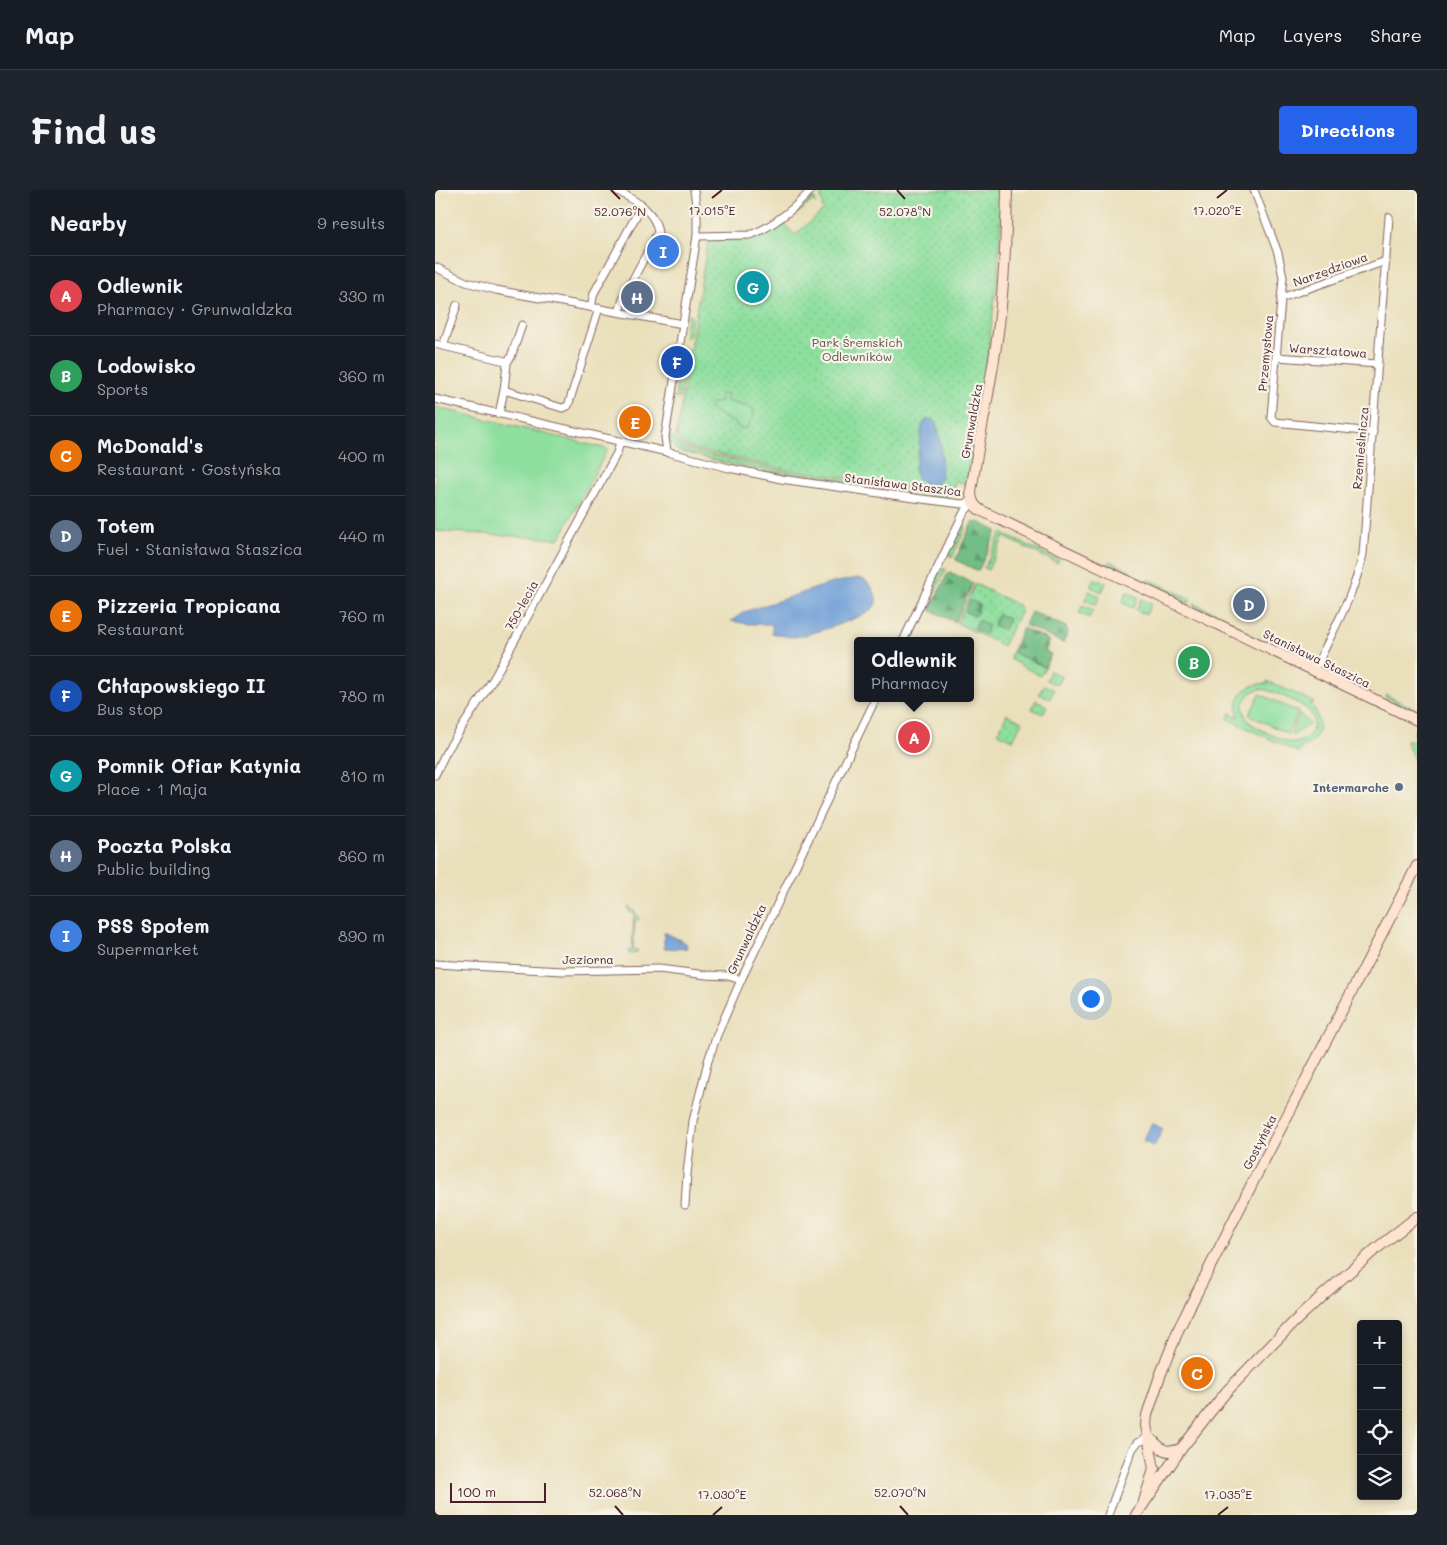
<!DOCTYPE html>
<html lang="en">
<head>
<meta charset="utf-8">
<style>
	:root { --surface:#171b24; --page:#20242c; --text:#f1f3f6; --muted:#9ea1a6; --line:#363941; --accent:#2563eb }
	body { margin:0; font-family:Mali,sans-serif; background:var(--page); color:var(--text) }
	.controls { position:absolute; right:15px; bottom:15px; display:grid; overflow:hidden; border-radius:5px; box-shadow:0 2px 8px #0003 }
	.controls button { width:45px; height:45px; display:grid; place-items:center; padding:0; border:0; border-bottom:1px solid var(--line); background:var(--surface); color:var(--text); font:25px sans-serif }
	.scale { position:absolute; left:15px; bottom:12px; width:96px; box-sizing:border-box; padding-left:5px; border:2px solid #4a1f2b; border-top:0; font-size:14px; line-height:18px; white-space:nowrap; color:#4a1f2b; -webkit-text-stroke:4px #f7f3e8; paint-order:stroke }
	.you { position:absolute; left:655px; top:808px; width:18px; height:18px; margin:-12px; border:4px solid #fff; border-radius:50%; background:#1a73e8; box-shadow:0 0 0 8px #1a73e833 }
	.badge { display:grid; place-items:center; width:32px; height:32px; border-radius:50%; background:var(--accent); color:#fff; font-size:16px; font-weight:700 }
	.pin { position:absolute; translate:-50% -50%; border:2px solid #fff; box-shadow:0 1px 5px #0006 }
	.popup { position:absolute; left:419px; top:447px; width:120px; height:65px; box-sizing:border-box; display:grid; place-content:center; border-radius:5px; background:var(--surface); filter:drop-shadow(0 1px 4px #0005); font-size:16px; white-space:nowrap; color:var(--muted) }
	.popup b { font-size:19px; color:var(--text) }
	.popup::after { content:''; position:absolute; left:50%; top:100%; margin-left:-10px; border:10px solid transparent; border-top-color:var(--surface) }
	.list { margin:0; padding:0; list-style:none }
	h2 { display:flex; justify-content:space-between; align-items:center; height:65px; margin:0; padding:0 20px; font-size:21px }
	h2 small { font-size:16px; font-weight:400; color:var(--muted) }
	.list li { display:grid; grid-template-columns:32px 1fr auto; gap:15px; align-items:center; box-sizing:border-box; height:80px; padding:0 20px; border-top:1px solid var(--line) }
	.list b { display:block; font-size:19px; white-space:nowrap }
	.list p { margin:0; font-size:16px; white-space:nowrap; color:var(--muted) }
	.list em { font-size:16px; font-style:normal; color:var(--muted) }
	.icon { flex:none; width:28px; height:28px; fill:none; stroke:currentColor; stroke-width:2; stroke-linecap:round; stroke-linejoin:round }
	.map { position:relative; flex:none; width:982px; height:1325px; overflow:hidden; border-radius:5px }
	header { display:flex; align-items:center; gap:30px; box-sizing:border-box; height:70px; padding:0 25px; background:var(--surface); border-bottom:1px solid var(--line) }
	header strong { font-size:24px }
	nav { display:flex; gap:28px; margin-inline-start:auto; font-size:18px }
	.intro { display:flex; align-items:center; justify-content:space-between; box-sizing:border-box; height:120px; padding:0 30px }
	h1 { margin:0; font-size:35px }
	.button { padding:12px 22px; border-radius:5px; background:var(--accent); color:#fff; font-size:18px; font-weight:700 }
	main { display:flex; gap:30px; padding:0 30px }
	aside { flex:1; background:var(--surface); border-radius:5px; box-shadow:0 2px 8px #0003 }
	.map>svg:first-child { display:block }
	.grass { fill:url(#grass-dots); stroke:#6c7f65 }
	.forest { fill:url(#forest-firs); stroke:#5e6e58 }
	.garden { fill:#8edf9f; stroke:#6c7f65; fill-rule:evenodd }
	.water { fill:#6d9ed7; stroke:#5c5e81 }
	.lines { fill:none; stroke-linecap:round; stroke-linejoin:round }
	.minor-casing { stroke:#82625d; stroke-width:9 }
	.secondary-casing { stroke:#82625d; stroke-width:12 }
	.minor { stroke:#fff; stroke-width:7 }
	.secondary { stroke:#fde4d1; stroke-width:10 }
	.ticks { fill:none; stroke:#4a1f2b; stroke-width:2 }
	.service-dot { fill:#5c6f8a; stroke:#f7f3e8; stroke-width:2 }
	.labels { text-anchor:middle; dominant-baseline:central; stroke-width:4.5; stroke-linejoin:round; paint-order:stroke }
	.street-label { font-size:12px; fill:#4a1f2b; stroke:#f7f3e8 }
	.park-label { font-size:12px; fill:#5b4f48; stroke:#f7f3e8 }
	.service-label { font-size:12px; font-weight:bold; fill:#4e5e75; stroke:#f7f3e8; text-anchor:end }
	.ticks-label { font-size:12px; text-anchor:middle; fill:#4a1f2b; stroke:#f7f3e8; stroke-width:4.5; stroke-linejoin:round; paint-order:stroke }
</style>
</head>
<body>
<header>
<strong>Map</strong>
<nav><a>Map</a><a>Layers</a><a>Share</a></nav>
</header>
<div class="intro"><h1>Find us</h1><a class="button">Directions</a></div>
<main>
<aside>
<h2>Nearby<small>9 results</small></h2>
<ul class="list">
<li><span class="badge" style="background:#e0444e">A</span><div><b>Odlewnik</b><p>Pharmacy · Grunwaldzka</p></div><em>330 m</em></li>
<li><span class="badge" style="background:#2e9e5b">B</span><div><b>Lodowisko</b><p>Sports</p></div><em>360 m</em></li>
<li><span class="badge" style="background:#e8710a">C</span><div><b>McDonald's</b><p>Restaurant · Gostyńska</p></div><em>400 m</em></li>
<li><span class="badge" style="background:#5c6f8a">D</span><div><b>Totem</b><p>Fuel · Stanisława Staszica</p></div><em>440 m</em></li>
<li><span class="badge" style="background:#e8710a">E</span><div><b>Pizzeria Tropicana</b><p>Restaurant</p></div><em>760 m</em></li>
<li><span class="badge" style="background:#1a4fb4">F</span><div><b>Chłapowskiego II</b><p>Bus stop</p></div><em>780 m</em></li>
<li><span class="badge" style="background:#0f9aa8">G</span><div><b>Pomnik Ofiar Katynia</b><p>Place · 1 Maja</p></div><em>810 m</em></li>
<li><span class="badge" style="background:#5c6f8a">H</span><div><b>Poczta Polska</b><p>Public building</p></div><em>860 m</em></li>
<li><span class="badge" style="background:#3f7fe0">I</span><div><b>PSS Społem</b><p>Supermarket</p></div><em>890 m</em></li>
</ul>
</aside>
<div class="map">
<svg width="982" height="1325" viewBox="0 0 982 1325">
	<defs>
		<pattern id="grass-dots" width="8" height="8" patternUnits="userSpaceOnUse" patternTransform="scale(1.25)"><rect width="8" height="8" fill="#8edf9f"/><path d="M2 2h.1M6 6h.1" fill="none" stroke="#7cbf89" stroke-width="1.8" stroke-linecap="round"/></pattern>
		<pattern id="forest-firs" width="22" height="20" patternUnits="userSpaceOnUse" patternTransform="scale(1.25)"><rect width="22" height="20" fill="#72be86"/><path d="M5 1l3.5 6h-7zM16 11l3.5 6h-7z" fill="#609a6e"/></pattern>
	</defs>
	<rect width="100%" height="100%" fill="#f7f3e8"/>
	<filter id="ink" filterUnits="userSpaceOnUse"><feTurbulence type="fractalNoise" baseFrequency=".02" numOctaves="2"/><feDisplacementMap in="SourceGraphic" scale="10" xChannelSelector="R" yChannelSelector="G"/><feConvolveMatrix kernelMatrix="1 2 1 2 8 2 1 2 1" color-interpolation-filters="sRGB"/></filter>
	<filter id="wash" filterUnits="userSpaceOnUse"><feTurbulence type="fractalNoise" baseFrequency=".0096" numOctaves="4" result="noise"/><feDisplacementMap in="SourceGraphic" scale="20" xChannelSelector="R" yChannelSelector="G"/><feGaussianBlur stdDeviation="1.12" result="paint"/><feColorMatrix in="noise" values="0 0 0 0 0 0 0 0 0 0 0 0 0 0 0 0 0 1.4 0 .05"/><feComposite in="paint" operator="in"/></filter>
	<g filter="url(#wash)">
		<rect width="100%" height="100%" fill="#e9dfba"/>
		<!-- grass -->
		<g class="grass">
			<path d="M388,0h179l-4,84 -14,109 -17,101 -12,-3 -2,11 -166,-22 -102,-23 -9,-10 31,-191 5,-7c14,0 32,2 46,-2 9,-3 16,-11 23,-17l3,3 27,-23 -2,-3 5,1 2,4 -1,2 -3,-3 -27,23 10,11 29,-25 -3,-3 2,-2c-2,-6 -4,-11 0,-15z"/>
			<polygon points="253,123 257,128 254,147 249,147"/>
			<polygon points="247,182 249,182 245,208 240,208 242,193"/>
			<polygon points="234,247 238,247 249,259 352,282 512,304 512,308 389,292 300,275 243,261 236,254"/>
			<polygon points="527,335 531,337 517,368 514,364 514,362"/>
			<polygon points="566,343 624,370 622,373 569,347 553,380 549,378"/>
			<polygon points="675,371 696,381 695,384 683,382 672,376"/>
			<polygon points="506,379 511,379 494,414 491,412"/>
			<polygon points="660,388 671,393 667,402 656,397"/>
			<polygon points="714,389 756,409 754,413 738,405 734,406 712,393"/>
			<polygon points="540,394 585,416 587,419 568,456 522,433"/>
			<polygon points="654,401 665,406 661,415 650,410"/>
			<polygon points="692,402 703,407 698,418 687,413"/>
			<polygon points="706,409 716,414 711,425 701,420"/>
			<polygon points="759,413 795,430 793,434 785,431 784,427 758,415"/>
			<polygon points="648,415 658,420 654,428 644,423"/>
			<polygon points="577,462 610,477 605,486 576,470 575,466"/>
			<polygon points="615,481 626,486 622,495 611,490"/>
			<polygon points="609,495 619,500 615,509 604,504"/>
			<polygon points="951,505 982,520 982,525 960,514 961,512 950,507"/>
			<polygon points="601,510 612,516 608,524 597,519"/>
			<polygon points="572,524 587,532 578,550 563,543"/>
			<polygon points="982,538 982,576 971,552 972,549 979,552 981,547 979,542"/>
			<polygon points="194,716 204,727 204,729 200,730 198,760 203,760 201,763 195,764 193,761 197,760 199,722 194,722"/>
		</g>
		<!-- forest -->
		<g class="forest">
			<polygon points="544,332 562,341 543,381 521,370 521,368 537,333"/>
			<polygon points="515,382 538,393 520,432 495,420 513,383"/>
			<polygon points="535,410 545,415 540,426 530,422"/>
			<polygon points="596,422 598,422 631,437 633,442 628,453 590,435"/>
			<polygon points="563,424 574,429 569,440 558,435"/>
			<polygon points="543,430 554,435 550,444 539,439"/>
			<polygon points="588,438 615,451 610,461 616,464 610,477 577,462"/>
		</g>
		<!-- garden -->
		<g class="garden">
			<path d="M285,204l8,1 -1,4 -2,1c9,5 20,4 29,10l-1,7 -6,11 -7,1 -4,-5 -26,-15v-3l2,-3 8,-1 2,-2 -2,-1z"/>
			<polygon points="0,217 173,259 124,349 0,341"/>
			<path d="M832,491l47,21 -1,2 -3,-1c12,14 14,37 -8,44l-3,6 -71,-34 2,-6 9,4c-7,-20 9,-36 30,-33l-2,-2zM826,499c10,1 43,15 49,23 11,15 -5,34 -21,30 -12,-3 -29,-13 -39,-19 -12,-13 -7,-31 11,-34z"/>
			<polygon points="825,504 863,522 853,544 814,525"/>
			<polygon points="864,524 869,528 875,534 857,546 856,544"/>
		</g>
		<!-- water -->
		<g class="water">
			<path d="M492,229l7,1c9,13 7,42 8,58l-9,8 -11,-3 -5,-5 -3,-7 5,-22 3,-24z"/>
			<path d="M423,388c7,1 11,5 15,11 3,6 5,13 1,18 -7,10 -67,29 -79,30 -8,0 -16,-2 -23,-4v-9h-23l-18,-3 13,-9 88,-29z"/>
			<polygon points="229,742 251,753 252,759 229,758"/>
			<polygon points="717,933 728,939 719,957 708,951"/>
		</g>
	</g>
	<g filter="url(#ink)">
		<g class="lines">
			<!-- minor casing -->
			<g class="minor-casing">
				<g id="minor">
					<path d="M181,0c18,10 39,20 42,42l-34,64 -5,16"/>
					<polyline points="819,0 843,63 848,87 836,227 840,232 938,242"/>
					<path d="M262,46l52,-1c19,-5 49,-29 62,-45"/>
					<polyline points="0,77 31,92 61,100 248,134"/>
					<polyline points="846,108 951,71"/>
					<polyline points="156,117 159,103 207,15"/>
					<polyline points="0,154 70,171 72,174 69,200"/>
					<polyline points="8,156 22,115"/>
					<polyline points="841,167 943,174"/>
					<polyline points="72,172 76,167 87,135"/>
					<polyline points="0,209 232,262 294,278 346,289 479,308 527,314 537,312"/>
					<polyline points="64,224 69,200 127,218 133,216 164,118"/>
					<polyline points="232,262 230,247 262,46 262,22 259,0"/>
					<polyline points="468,451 528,324 537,313"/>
					<path d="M879,481c18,-39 40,-75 49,-117l26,-337"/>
					<polyline points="0,585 11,562 59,488 182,263 185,252"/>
					<polyline points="0,774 128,781 224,779 271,785 293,786 306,790"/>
					<polyline points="250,1015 252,984 258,931 273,871 282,845 306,790 441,508"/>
					<polyline points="673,1325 697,1260 702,1253 714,1247"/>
				</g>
			</g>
			<!-- secondary casing -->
			<g class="secondary-casing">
				<g id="secondary">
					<path d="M572,0c-1,52 -3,105 -11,156 -7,49 -18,97 -25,146 0,9 3,15 11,19l435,209"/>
					<path d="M714,1247c12,11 15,18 32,12"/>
					<polyline points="709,1311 719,1279 711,1235 712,1225 725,1186 744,1138 823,982 982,676"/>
					<polyline points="701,1325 746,1259 791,1202 858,1133 888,1105 942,1058 982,1027"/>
				</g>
			</g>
			<!-- minor -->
			<use href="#minor" class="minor"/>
			<!-- secondary -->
			<use href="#secondary" class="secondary"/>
		</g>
	</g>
	<!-- ticks -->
	<path class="ticks" d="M176,0l9,9M462,0l8,9M277,8l10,-8M782,8l10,-8M180,1316l8,9M465,1316l8,9M278,1325l9,-8M783,1325l10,-8"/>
	<!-- markers -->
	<circle class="service-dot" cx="964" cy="597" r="5"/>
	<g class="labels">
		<!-- street labels -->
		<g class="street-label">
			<text transform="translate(895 79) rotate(-20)">Narzędziowa</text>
			<text transform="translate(893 160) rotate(4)">Warsztatowa</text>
			<text transform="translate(830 163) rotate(-85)">Przemysłowa</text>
			<text transform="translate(536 231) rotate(-80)">Grunwaldzka</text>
			<text transform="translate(925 258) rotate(-85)">Rzemieślnicza</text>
			<text transform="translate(468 294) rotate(7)">Stanisława Staszica</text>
			<text transform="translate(86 415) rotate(-61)">750-lecia</text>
			<text transform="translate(882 468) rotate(26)">Stanisława Staszica</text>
			<text transform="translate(311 749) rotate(-65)">Grunwaldzka</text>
			<text x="153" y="769">Jeziorna</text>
			<text transform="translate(824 952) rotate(-63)">Gostyńska</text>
		</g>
		<!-- park labels -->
		<g class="park-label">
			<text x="422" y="152">Park Śremskich<tspan x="422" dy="14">Odlewników</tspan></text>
		</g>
		<!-- service labels -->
		<g class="service-label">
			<text x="954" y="597">Intermarche</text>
		</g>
	</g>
	<g class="ticks-label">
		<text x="277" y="25">17.015°E</text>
		<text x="782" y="25">17.020°E</text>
		<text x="185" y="26">52.076°N</text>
		<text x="470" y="26">52.078°N</text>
		<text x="180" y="1307">52.068°N</text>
		<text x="465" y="1307">52.070°N</text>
		<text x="287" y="1309">17.030°E</text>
		<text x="793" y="1309">17.035°E</text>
	</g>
</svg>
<div class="controls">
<button>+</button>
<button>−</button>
<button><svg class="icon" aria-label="locate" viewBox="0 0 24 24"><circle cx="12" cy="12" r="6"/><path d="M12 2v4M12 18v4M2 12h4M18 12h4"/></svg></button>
<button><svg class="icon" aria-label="layers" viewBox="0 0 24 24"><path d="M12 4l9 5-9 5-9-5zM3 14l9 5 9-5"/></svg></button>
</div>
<div class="scale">100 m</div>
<div class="you"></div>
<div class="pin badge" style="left:479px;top:547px;background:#e0444e">A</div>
<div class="popup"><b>Odlewnik</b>Pharmacy</div>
<div class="pin badge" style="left:759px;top:472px;background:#2e9e5b">B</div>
<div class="pin badge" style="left:762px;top:1183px;background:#e8710a">C</div>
<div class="pin badge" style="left:814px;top:414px;background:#5c6f8a">D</div>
<div class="pin badge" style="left:200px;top:232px;background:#e8710a">E</div>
<div class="pin badge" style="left:242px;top:172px;background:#1a4fb4">F</div>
<div class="pin badge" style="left:318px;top:97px;background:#0f9aa8">G</div>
<div class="pin badge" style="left:202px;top:107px;background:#5c6f8a">H</div>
<div class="pin badge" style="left:228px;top:61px;background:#3f7fe0">I</div>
</div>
</main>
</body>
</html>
